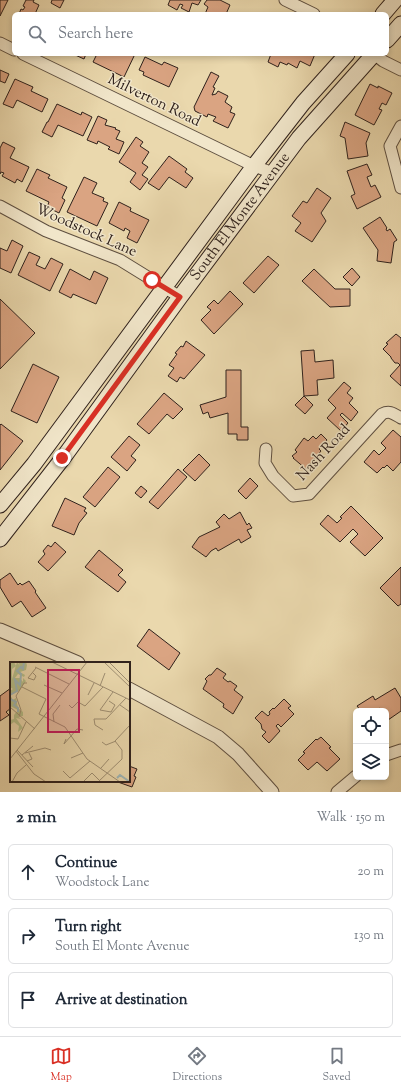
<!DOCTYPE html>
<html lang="en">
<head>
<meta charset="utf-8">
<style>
	:root { --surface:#fff; --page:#f6f6f7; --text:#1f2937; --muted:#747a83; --line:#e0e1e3; --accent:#d93025 }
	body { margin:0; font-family:"Sorts Mill Goudy",serif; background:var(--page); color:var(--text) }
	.controls { position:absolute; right:12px; bottom:12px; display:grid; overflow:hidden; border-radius:6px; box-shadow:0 2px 6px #0003 }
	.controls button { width:36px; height:36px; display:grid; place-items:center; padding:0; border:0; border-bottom:1px solid var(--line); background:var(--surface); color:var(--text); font:20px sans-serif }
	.stop { position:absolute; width:12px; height:12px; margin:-9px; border:3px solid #d93025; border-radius:50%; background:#fff }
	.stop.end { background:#d93025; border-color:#fff; box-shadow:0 1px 4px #0008 }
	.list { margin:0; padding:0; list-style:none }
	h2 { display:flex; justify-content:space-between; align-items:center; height:52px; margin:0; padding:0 16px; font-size:17px }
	h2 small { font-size:13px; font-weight:400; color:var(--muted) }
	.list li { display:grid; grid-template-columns:26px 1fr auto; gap:12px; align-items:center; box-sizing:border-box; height:56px; margin:0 8px 8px; padding:0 8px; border:1px solid var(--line); border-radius:6px }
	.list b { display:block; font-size:15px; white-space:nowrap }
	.list p { margin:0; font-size:13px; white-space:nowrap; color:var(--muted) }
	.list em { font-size:13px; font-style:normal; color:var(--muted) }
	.icon { flex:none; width:22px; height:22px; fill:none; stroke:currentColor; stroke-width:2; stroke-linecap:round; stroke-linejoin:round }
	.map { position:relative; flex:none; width:401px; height:792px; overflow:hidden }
	.search { position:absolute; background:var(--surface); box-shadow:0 2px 6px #0003; left:12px; right:12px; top:12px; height:44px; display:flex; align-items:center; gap:10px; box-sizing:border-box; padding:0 14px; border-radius:6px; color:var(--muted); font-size:15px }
	.sheet { height:244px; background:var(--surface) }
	nav { display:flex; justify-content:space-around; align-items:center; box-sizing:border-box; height:56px; border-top:1px solid var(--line); background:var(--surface); font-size:11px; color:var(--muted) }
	nav a { display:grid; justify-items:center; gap:2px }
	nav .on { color:var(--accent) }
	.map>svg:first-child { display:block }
	.building { fill:#daa482; stroke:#2f211c }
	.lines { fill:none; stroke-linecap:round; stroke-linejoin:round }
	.minor-casing { stroke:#5e4f40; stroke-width:13 }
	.tertiary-casing { stroke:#5e4f40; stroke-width:15 }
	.secondary-casing { stroke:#2f211c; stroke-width:17 }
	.minor { stroke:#f1e6ca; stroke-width:11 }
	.tertiary { stroke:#f1e6ca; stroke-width:13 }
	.secondary { stroke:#f1e6ca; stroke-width:15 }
	.route { stroke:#d93025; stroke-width:5 }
	.labels { text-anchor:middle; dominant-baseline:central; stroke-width:3; stroke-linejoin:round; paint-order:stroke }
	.street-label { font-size:15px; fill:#2f211c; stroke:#f1e6ca }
	.inset-river { fill:none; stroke:#9eb6b7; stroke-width:2 }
	.inset-road { fill:none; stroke:#9f8f73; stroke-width:1 }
	.view { fill:#c2185b; fill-opacity:0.15; stroke:#c2185b; stroke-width:2 }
	.inset-edge { fill:none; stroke:#2f211c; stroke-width:2 }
</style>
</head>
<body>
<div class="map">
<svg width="401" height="792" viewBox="0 0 401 792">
	<rect width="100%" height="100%" fill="#ead8ad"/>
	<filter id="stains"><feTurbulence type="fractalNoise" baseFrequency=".005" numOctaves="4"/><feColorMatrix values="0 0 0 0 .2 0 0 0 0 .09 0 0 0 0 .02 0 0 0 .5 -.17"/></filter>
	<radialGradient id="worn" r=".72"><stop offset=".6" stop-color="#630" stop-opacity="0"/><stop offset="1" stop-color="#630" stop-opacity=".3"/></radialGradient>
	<!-- building -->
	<g class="building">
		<polygon points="0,0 8,0 0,16"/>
		<polygon points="26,0 34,0 33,2 39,5 35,14 19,14 21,9 23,10 25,7 23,6"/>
		<polygon points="52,0 64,0 60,8 51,3"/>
		<polygon points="170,0 201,0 198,5 192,3 189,12 181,8 183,5 180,4 177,10 168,5"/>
		<polygon points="207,0 220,0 230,5 226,14 205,14 208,7 204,4"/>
		<polygon points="73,54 86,54 84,59"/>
		<polygon points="97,54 135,54 124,77 93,62"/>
		<polygon points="271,54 282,55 315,54 310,66 300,61 297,68 288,63 287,65 280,62 278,67 268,62"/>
		<polygon points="145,57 162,65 164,62 178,68 169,87 143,75 144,72 139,70"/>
		<polygon points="0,70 9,74 5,83 0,81"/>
		<polygon points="211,72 219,76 213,87 215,88 212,95 216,94 218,91 228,96 225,102 232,107 230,112 235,114 228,128 213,121 216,117 208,114 207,117 195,111 194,107"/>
		<polygon points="15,79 33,87 31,91 48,99 42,112 17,100 13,108 3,104"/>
		<polygon points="370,84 378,88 378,86 392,93 386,105 382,103 379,109 382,110 374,125 355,115"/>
		<polygon points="57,104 81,115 82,112 92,117 83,136 58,125 52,137 42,132 47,122 48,122"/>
		<polygon points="98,116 107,120 105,125 116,128 115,129 120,131 116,139 124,142 119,154 108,149 110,147 98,141 97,144 87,140"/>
		<polygon points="345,122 370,133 366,143 368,156 348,159 345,138 340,136"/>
		<polygon points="136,137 143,142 140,146 149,152 142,163 148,167 142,175 148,179 140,190 130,182 136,173 119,162"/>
		<polygon points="3,142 15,148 10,158 29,167 22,182 17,179 15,183 2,176 4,173 1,172 0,174 0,148"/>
		<polygon points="169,156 187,169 185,172 193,178 186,188 169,177 159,190 148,183"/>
		<polygon points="367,164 372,175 367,177 371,187 375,185 381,197 357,209 351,196 355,194 347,171"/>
		<polygon points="37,169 50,175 48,178 67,187 62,198 65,200 59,213 47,207 49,202 26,191"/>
		<polygon points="84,177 97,183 92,193 104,198 103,201 108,203 97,226 67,212"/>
		<polygon points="317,188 331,198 321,213 326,221 312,242 295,231 301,223 292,216 303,201 307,203"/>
		<polygon points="119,202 131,208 130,211 149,220 137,243 127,238 130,231 125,228 124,231 109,223"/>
		<polygon points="380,217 387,228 386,229 387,231 390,229 397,240 394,242 391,263 377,261 378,250 363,228"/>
		<polygon points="12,240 23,246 11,273 0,268 0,248 7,251"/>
		<polygon points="29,252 40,257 36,265 45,269 51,258 63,264 50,291 18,275"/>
		<polygon points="268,256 279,265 254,293 243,283"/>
		<polygon points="352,268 360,277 352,286 343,277"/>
		<polygon points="70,269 90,280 94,271 108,278 96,304 73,294 71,298 59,292"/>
		<polygon points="314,269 335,289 350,289 350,306 330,307 302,281"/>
		<polygon points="230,291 243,304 214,334 201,320 211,310 207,307 214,300 218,304"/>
		<polygon points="0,299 35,333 0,369"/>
		<polygon points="396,334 401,338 401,386 390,376 400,365 398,363 395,363 391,358 391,357 383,349 388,344 386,343"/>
		<polygon points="186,341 205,355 184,379 180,377 177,382 168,376 174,368 169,365 177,354 175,353 181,346 183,347"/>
		<polygon points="314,350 315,362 333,360 334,378 317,380 318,395 304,396 301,351"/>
		<polygon points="33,364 59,377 37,423 11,411"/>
		<polygon points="226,370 241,370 241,427 248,427 248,440 237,440 237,434 228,434 228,413 210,418 208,412 203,414 200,405 226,397"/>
		<polygon points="344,382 351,388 347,393 353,398 349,403 358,412 351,421 342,413 340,415 348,423 341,431 327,418 336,408 328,400"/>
		<polygon points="164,393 183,409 173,419 167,414 149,434 137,424"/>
		<polygon points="304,396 313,405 305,414 295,405"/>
		<polygon points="1,424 23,441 0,470 0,425"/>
		<polygon points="393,430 401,437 401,462 393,471 387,465 384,468 383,467 377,473 364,462 374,450 379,455 386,448 381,443"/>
		<polygon points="321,434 327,440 319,449 321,451 306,469 293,458 294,458 292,456 297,452 295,450 304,438 308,441 313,436 316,439"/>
		<polygon points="129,436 140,445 131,456 136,460 127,471 111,457"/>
		<polygon points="199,454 210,465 195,481 183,470"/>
		<polygon points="108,467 120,477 95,507 83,497"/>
		<polygon points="178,469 187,477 158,509 149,502"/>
		<polygon points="250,478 258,486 246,499 238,491"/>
		<polygon points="141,486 147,491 141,498 135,493"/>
		<polygon points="65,498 86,508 84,511 87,513 79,523 74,535 52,526"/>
		<polygon points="351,506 383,538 365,556 350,542 358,534 353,529 340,542 320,524 328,515 337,523 342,518 340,517"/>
		<polygon points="240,512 247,525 249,523 252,528 247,530 251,537 241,543 239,539 218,551 216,548 211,551 206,557 192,547 199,537 220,527 216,522 224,514 229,519"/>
		<polygon points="55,542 66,552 48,571 38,562 45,554 43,551 48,545 51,547"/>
		<polygon points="99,550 123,570 118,575 126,582 118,592 85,567"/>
		<polygon points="401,567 401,604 398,606 380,588"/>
		<polygon points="10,573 18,585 20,583 22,585 29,581 36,591 35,592 46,608 32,617 21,601 12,607 0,587 0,580"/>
		<polygon points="149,629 180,653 169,670 137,646"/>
		<polygon points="217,668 226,674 223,678 228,682 230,681 237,686 234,690 243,697 233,714 223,707 224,704 203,689 207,681 205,679 209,675 211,675"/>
		<polygon points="11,688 11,708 6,712 9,715 0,721 0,696"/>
		<polygon points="395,688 401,698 401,711 388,720 386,717 386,711 382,711 380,708 376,711 361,711 357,706 373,696 375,700"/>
		<polygon points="284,699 291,706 288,708 294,714 281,727 278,724 276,726 280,731 269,743 262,736 266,732 262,729 261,724 255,718 262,711 268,716 270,714 269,712 273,708 274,709"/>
		<polygon points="321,737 331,747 329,748 340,759 327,771 317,762 308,770 298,760 305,753 303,752 316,739 317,740"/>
		<polygon points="129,766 137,769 134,776 136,777 132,787 115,781 129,781"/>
	</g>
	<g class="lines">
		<!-- minor casing -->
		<g class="minor-casing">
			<g id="minor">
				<polyline points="285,0 314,14"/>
				<polyline points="0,43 14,50"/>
				<polyline points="23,54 254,166 273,173"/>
				<polyline points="374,54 383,61 401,70"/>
				<polyline points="401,126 390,146 401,188"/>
				<polyline points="0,206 46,231 120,260 180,297"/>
				<path d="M266,449l-1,14 8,13 20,20 16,-2 73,-80c8,-4 12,0 19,4"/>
				<polyline points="386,755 401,750"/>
				<polyline points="337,792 356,776"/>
			</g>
		</g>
		<!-- tertiary casing -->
		<g class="tertiary-casing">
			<g id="tertiary">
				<polyline points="0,630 78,663"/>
				<polyline points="129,689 218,737 238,754 272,792"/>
			</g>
		</g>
		<!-- secondary casing -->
		<g class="secondary-casing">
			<g id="secondary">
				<polyline points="383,14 395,0"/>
				<polyline points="387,40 401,24"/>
				<polyline points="0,505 34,464 254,166 303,103 347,54"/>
				<path id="s1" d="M0,539l63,-81 117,-161 119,-159 75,-84"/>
			</g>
		</g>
		<!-- minor -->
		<use href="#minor" class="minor"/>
		<!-- tertiary -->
		<use href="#tertiary" class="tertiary"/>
		<!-- secondary -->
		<use href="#secondary" class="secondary"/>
	</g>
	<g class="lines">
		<!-- route -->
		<polyline class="route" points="62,458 180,297 152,280"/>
	</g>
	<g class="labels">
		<!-- street labels -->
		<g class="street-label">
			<text transform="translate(154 101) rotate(26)">Milverton Road</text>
			<text stroke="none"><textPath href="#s1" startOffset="402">South El Monte Avenue</textPath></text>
			<text transform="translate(86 231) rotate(24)">Woodstock Lane</text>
			<text transform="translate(324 453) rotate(-47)">Nash Road</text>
		</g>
	</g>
	<!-- overview -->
	<g transform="translate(10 662)">
		<rect width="120" height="120" fill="#ead8ad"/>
		<path d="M0,0h4l2,4 -4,3v10l5,-17 3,4 -2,-4h8l1,3 -1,5 -6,2 5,3 -1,2 -6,-3 -3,4h5l3,4v-4l3,3 -6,9 -10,5 3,5 3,-2 2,10 5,4v4h-5l3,3 -5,-1 7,10 -5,4 1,-6 -5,-4 -4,3v-5l4,-1v-4l4,-5 -8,-4v-15l3,-2 -3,-2z" fill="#b6bf8a"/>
		<path class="inset-river" d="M0,33l7,-4 -2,-11 5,5 1,-11 -4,-3 4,-4 2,2 1,-7M0,37l6,3 -2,3 4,3v4M107,116l3,-3 10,7"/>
		<path class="inset-road" d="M42,0l78,38M94,0l26,25M99,0l21,21M25,5l34,17M23,11l3,3 -2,4 -6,-2 8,-10M34,23l18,8M90,24l5,-13M12,25l24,12 -7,15M78,33l6,-12M99,39l6,4 -4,7 -11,-2 13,-18M59,43l3,3 6,-6 7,4 18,-19M110,43l10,7M0,45l25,22M29,52l26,13 22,32 33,23M9,55l2,-7 -5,-14 8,-13h3M44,60l-1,-8 7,-9M93,68l-8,-5 -1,-6h12l20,-21M0,76l8,1 8,-17M56,77l-2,5 13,-15 6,1M92,80l4,3 10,-4M7,88l16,17M6,89l18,23 12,8M15,91l20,-5 6,2M12,93l11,-9M61,96l12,-5M0,97l77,-97M17,99l5,-2 -3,-6M91,106l8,-9M53,109l7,7 20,-17M2,120l5,-9 9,-8M73,120l9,-9 7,7M88,120l24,-23v-9l-7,-9 15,-16"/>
		<path class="view" d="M38,8h31v62h-31z"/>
		<rect width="120" height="120" class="inset-edge"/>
	</g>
	<rect width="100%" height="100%" filter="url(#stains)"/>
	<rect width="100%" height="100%" fill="url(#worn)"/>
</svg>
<div class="controls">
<button><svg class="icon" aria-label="locate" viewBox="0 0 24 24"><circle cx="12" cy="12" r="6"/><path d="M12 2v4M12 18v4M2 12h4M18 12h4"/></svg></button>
<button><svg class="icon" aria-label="layers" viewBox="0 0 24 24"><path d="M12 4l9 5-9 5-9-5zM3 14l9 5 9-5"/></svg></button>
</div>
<div class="stop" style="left:152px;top:280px"></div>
<div class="stop end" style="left:62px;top:458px"></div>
<div class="search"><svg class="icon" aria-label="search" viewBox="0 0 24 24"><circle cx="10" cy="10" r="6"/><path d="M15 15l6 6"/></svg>Search here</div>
</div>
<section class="sheet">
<h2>2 min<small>Walk · 150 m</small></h2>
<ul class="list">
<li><svg class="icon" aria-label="ahead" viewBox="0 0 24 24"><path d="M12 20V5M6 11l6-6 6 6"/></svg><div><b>Continue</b><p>Woodstock Lane</p></div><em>20 m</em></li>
<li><svg class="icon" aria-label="right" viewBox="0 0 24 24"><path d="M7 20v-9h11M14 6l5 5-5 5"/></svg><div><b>Turn right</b><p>South El Monte Avenue</p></div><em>130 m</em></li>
<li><svg class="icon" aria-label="arrive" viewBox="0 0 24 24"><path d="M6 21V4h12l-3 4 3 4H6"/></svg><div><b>Arrive at destination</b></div></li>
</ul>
</section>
<nav>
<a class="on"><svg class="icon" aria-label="map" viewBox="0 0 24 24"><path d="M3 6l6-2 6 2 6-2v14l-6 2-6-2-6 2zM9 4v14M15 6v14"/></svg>Map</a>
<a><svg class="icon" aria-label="directions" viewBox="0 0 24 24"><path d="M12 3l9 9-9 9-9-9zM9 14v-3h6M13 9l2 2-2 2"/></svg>Directions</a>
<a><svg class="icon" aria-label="saved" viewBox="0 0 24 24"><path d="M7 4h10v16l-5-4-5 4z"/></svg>Saved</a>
</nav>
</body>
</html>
